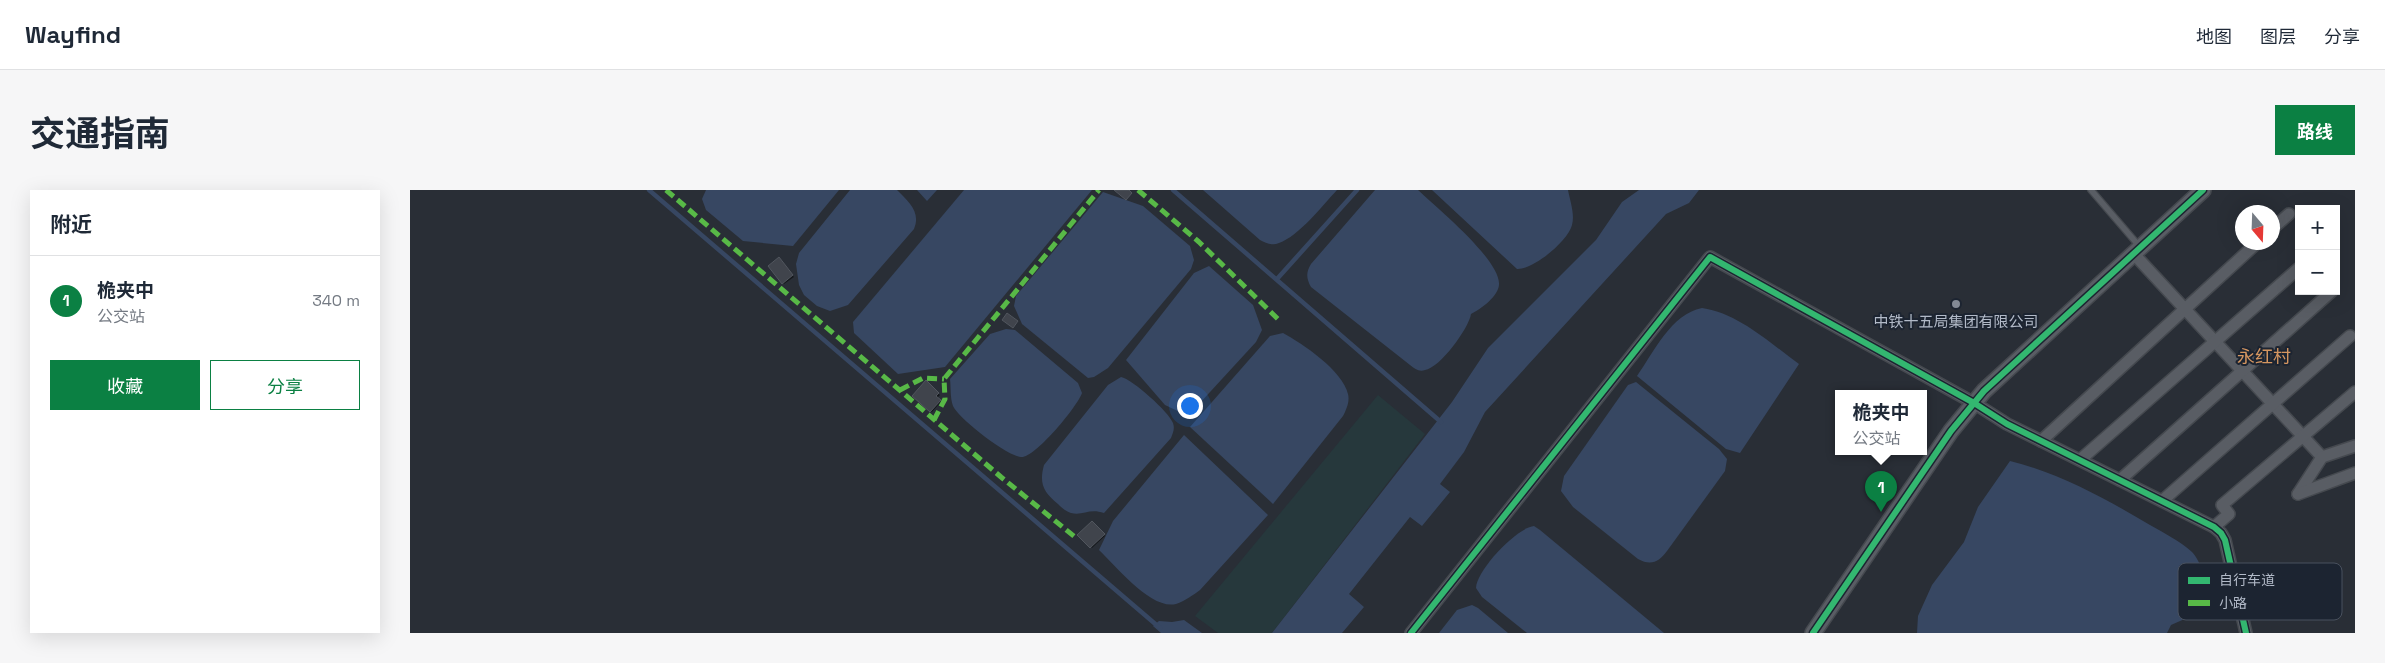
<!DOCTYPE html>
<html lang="zh">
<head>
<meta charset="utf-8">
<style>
	:root { --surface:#fff; --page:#f6f6f7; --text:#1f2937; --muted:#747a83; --line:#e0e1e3; --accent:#0b8043 }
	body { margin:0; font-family:"Space Grotesk","Noto Sans SC",sans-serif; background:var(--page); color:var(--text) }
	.controls { position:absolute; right:15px; top:15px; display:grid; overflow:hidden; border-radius:0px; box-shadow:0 5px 20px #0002 }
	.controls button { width:45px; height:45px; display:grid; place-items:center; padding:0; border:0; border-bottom:1px solid var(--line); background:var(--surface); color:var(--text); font:25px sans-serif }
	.compass { position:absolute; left:1825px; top:15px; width:45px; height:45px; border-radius:50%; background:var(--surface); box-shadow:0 5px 20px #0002; rotate:161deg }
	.you { position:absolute; left:779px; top:215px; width:18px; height:18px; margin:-12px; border:4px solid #fff; border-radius:50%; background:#1a73e8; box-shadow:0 0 0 8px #1a73e833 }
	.badge { display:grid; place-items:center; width:32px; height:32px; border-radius:50%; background:var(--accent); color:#fff; font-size:16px; font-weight:700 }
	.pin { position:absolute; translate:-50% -41px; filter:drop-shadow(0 1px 2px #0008) }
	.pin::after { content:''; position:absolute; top:26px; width:18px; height:15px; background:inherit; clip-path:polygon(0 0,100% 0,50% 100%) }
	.popup { position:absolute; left:1425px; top:200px; width:92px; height:65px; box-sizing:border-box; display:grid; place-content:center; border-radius:0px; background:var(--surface); filter:drop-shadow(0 1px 4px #0005); font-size:16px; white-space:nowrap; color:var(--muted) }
	.popup b { font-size:19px; color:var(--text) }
	.popup::after { content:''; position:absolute; left:50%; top:100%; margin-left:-10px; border:10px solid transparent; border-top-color:var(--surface) }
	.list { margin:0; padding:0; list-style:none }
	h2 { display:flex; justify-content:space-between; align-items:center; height:65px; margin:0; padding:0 20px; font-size:21px }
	h2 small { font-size:16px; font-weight:400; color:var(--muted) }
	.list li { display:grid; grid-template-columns:32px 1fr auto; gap:15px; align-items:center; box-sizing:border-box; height:90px; padding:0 20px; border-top:1px solid var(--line) }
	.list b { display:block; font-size:19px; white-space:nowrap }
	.list p { margin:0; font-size:16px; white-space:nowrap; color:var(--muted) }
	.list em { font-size:16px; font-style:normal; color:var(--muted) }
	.actions { display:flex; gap:10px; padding:15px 20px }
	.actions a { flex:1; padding:11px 0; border:1px solid var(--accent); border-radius:0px; text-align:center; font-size:18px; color:var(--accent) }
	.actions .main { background:var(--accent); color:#fff }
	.map { position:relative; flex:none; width:1945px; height:443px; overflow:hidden; border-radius:0px }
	header { display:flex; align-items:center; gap:30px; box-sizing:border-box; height:70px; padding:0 25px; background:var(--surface); border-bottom:1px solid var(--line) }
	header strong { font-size:24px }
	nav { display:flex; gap:28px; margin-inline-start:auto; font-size:18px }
	.intro { display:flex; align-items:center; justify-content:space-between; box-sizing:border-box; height:120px; padding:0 30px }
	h1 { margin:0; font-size:35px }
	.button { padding:12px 22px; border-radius:0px; background:var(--accent); color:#fff; font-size:18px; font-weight:700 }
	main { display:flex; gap:30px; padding:0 30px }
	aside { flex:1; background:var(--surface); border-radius:0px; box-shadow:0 5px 20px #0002 }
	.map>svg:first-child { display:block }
	.green { fill:#26383c }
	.water { fill:#374762 }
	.shadow { fill:#0007 }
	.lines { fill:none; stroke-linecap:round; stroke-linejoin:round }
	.stream { stroke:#374762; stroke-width:4.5 }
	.building { fill:#40444c; stroke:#51565e }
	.service-casing { stroke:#45494f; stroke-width:8 }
	.minor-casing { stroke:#45494f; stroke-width:14 }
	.tertiary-casing { stroke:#45494f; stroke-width:18 }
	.service { stroke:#595d64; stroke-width:5.5 }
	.minor { stroke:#595d64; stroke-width:11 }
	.tertiary { stroke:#595d64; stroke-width:15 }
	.quiet { stroke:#58b947; stroke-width:5; stroke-dasharray:10 5; stroke-linecap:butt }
	.cycleway-casing { stroke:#1c2431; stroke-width:9 }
	.cycleway { stroke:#33b770; stroke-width:6 }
	.poi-dot { fill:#828995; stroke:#1c2431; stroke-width:2 }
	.labels { text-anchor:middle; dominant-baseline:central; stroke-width:4; stroke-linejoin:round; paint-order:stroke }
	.poi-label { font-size:15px; fill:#b2bac8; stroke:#1c2431 }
	.quarter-label { font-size:18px; fill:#d59660; stroke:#1c2431 }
	.key { fill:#1c2431; stroke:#49515e; stroke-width:1 }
	.key-label { font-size:14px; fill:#b2bac8 }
</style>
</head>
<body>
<header>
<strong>Wayfind</strong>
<nav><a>地图</a><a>图层</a><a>分享</a></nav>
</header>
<div class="intro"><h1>交通指南</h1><a class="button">路线</a></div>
<main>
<aside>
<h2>附近<small></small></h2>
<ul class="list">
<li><span class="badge">1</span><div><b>桅夹中</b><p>公交站</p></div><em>340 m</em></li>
</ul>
<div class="actions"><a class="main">收藏</a><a>分享</a></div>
</aside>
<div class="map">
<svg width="1945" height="443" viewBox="0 0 1945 443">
	<rect width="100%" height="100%" fill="#292e36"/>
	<!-- green -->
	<polygon class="green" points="968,205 1015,244 862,443 808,443 785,426"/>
	<!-- water -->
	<g class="water">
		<polygon points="296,0 429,0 383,56 333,51 296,20 292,9"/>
		<path d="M440,0h47c12,12 24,22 17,39l-66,76 -18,6 -13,-5 -13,-11 -5,-10 -3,-21 3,-11z"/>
		<polygon points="507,0 527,0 517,11"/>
		<polygon points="554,0 682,0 535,177 488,184 444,143 443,132"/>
		<path d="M793,0h134c-15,16 -38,46 -58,53 -7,3 -13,0 -19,-3z"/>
		<path d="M965,0h43c19,18 80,68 81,93 1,12 -18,26 -28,31 -2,14 -31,54 -46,56 -6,2 -10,-1 -15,-5l-99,-78c-5,-9 -5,-15 0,-23z"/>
		<path d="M1022,0h136c2,11 7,24 4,35 -4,16 -39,45 -55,44z"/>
		<polygon points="1229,0 1289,0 1279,13 1256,24 1075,222 1054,262 1030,294 1040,302 1012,336 1000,327 939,404 954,417 932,443 862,443 1042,212 1078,158 1186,50 1212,12"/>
		<polygon points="693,2 733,16 780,56 784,70 781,79 698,178 684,187 678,188 612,134 604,116 606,106"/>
		<polygon points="799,76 843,115 852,140 846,152 789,214 774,224 755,215 716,170 784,83"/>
		<path d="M1292,118c36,5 68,35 97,56l-59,89 -14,-4 -89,-73c17,-24 34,-62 65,-68z"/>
		<path d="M596,139l9,1 63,53 4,10c-5,14 -44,61 -59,64 -13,2 -65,-39 -70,-51 -3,-8 -2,-19 -3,-27l40,-45z"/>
		<path d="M873,143c20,11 59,37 65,61 2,8 -2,16 -5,22l-70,88 -83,-77 80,-91z"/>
		<path d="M711,187c11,2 48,35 52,46 2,6 0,10 -2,15l-67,75c-15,-5 -21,3 -33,0 -6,-2 -10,-6 -13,-9 -15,-12 -19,-21 -14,-39l64,-80z"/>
		<path d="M1226,192l83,67 8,10 -2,12 -58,80c-8,11 -16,15 -29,8l-65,-52 -12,-16 3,-15 64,-91z"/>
		<path d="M774,245l84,80 -68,75c-7,5 -15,11 -24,14 -25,6 -59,-37 -77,-54l14,-29z"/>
		<path d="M1600,271c50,12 96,38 140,64 14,8 30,16 42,27 11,11 19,44 13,58l-34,15 -4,8h-250l1,-17 14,-31 32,-43 14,-35z"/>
		<path d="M1124,336l6,4 124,103h-137l-45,-36 -6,-9c0,-17 40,-60 58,-62z"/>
		<polygon points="1062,415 1068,418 1098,443 1029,443 1047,420"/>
		<polygon points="774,430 792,443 751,443 743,436 749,431 762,432"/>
	</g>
	<!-- shadow -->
	<g class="shadow">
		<polygon points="369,68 384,87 374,94 360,76"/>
		<polygon points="516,192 530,205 527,208 531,212 522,222 503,206"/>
		<polygon points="682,333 695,346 682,358 669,345"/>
	</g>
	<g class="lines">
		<!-- stream -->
		<g class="stream">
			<polyline points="239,0 750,438"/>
			<polyline points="763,0 1031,232"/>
			<polyline points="867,89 947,0"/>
		</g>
	</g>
	<!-- building -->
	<g class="building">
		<polygon points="704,0 719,0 722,3 716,10"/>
		<polygon points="369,67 383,85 372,94 358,76"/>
		<polygon points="597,123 608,131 603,138 592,130"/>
		<polygon points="516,190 529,203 526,206 531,210 520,222 502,206"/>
		<polygon points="682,331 695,344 680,358 667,345"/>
	</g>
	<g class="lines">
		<!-- service casing -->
		<g class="service-casing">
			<polyline id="service" points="1681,0 1730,57"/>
		</g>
		<!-- minor casing -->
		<g class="minor-casing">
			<g id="minor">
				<polyline points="1862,39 1879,24"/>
				<polyline points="1723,63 1912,267"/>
				<polyline points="1631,251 1848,52"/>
				<polyline points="1670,270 1889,78"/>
				<polyline points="1710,290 1922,101"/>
				<polyline points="1888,304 1912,267 1945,256"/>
				<polyline points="1888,304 1945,283"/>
				<polyline points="1752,311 1940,146"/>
				<polyline points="1804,337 1819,324 1812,315 1945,202"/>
				<polyline points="1001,443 1300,67 1564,213 1597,234 1804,337 1811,343 1815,350 1836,443"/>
			</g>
		</g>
		<!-- tertiary casing -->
		<g class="tertiary-casing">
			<polyline id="tertiary" points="1403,443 1541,241 1574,201 1793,0"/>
		</g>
		<!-- service -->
		<use href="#service" class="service"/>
		<!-- minor -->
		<use href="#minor" class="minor"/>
		<!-- tertiary -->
		<use href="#tertiary" class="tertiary"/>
		<!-- quiet -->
		<g class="quiet">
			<polyline points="256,0 591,287 665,347"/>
			<polyline points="728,0 789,52 870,131"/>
			<polyline points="490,200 513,188 534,189"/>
			<polyline points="524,230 535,209 534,189 689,0"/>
		</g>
		<!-- cycleway casing -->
		<g class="cycleway-casing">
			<g id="cycleway">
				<polyline points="1001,443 1300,67 1564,213 1597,234 1804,337 1811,343 1815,350 1836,443"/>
				<polyline points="1403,443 1541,241 1574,201 1793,0"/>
			</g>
		</g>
		<!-- cycleway -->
		<use href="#cycleway" class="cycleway"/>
	</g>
	<!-- markers -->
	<circle class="poi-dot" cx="1546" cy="114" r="5"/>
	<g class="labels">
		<!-- poi labels -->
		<g class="poi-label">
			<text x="1546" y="131">中铁十五局集团有限公司</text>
		</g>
		<!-- quarter labels -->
		<g class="quarter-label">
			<text x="1854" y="166">永红村</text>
		</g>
	</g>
	<!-- legend -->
	<rect x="1768" y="373" width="164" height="57" rx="8" class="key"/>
	<rect x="1778" y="387" width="22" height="7" fill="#33b770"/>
	<rect x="1778" y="410" width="22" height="6" fill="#58b947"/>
	<g class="key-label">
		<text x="1809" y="395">自行车道</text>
		<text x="1809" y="418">小路</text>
	</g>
</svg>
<div class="controls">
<button>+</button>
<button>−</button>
</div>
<svg class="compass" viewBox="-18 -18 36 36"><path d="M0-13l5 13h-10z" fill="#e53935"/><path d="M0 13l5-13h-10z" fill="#747a83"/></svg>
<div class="you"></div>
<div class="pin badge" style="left:1471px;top:322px">1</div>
<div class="popup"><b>桅夹中</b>公交站</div>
</div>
</main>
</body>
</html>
